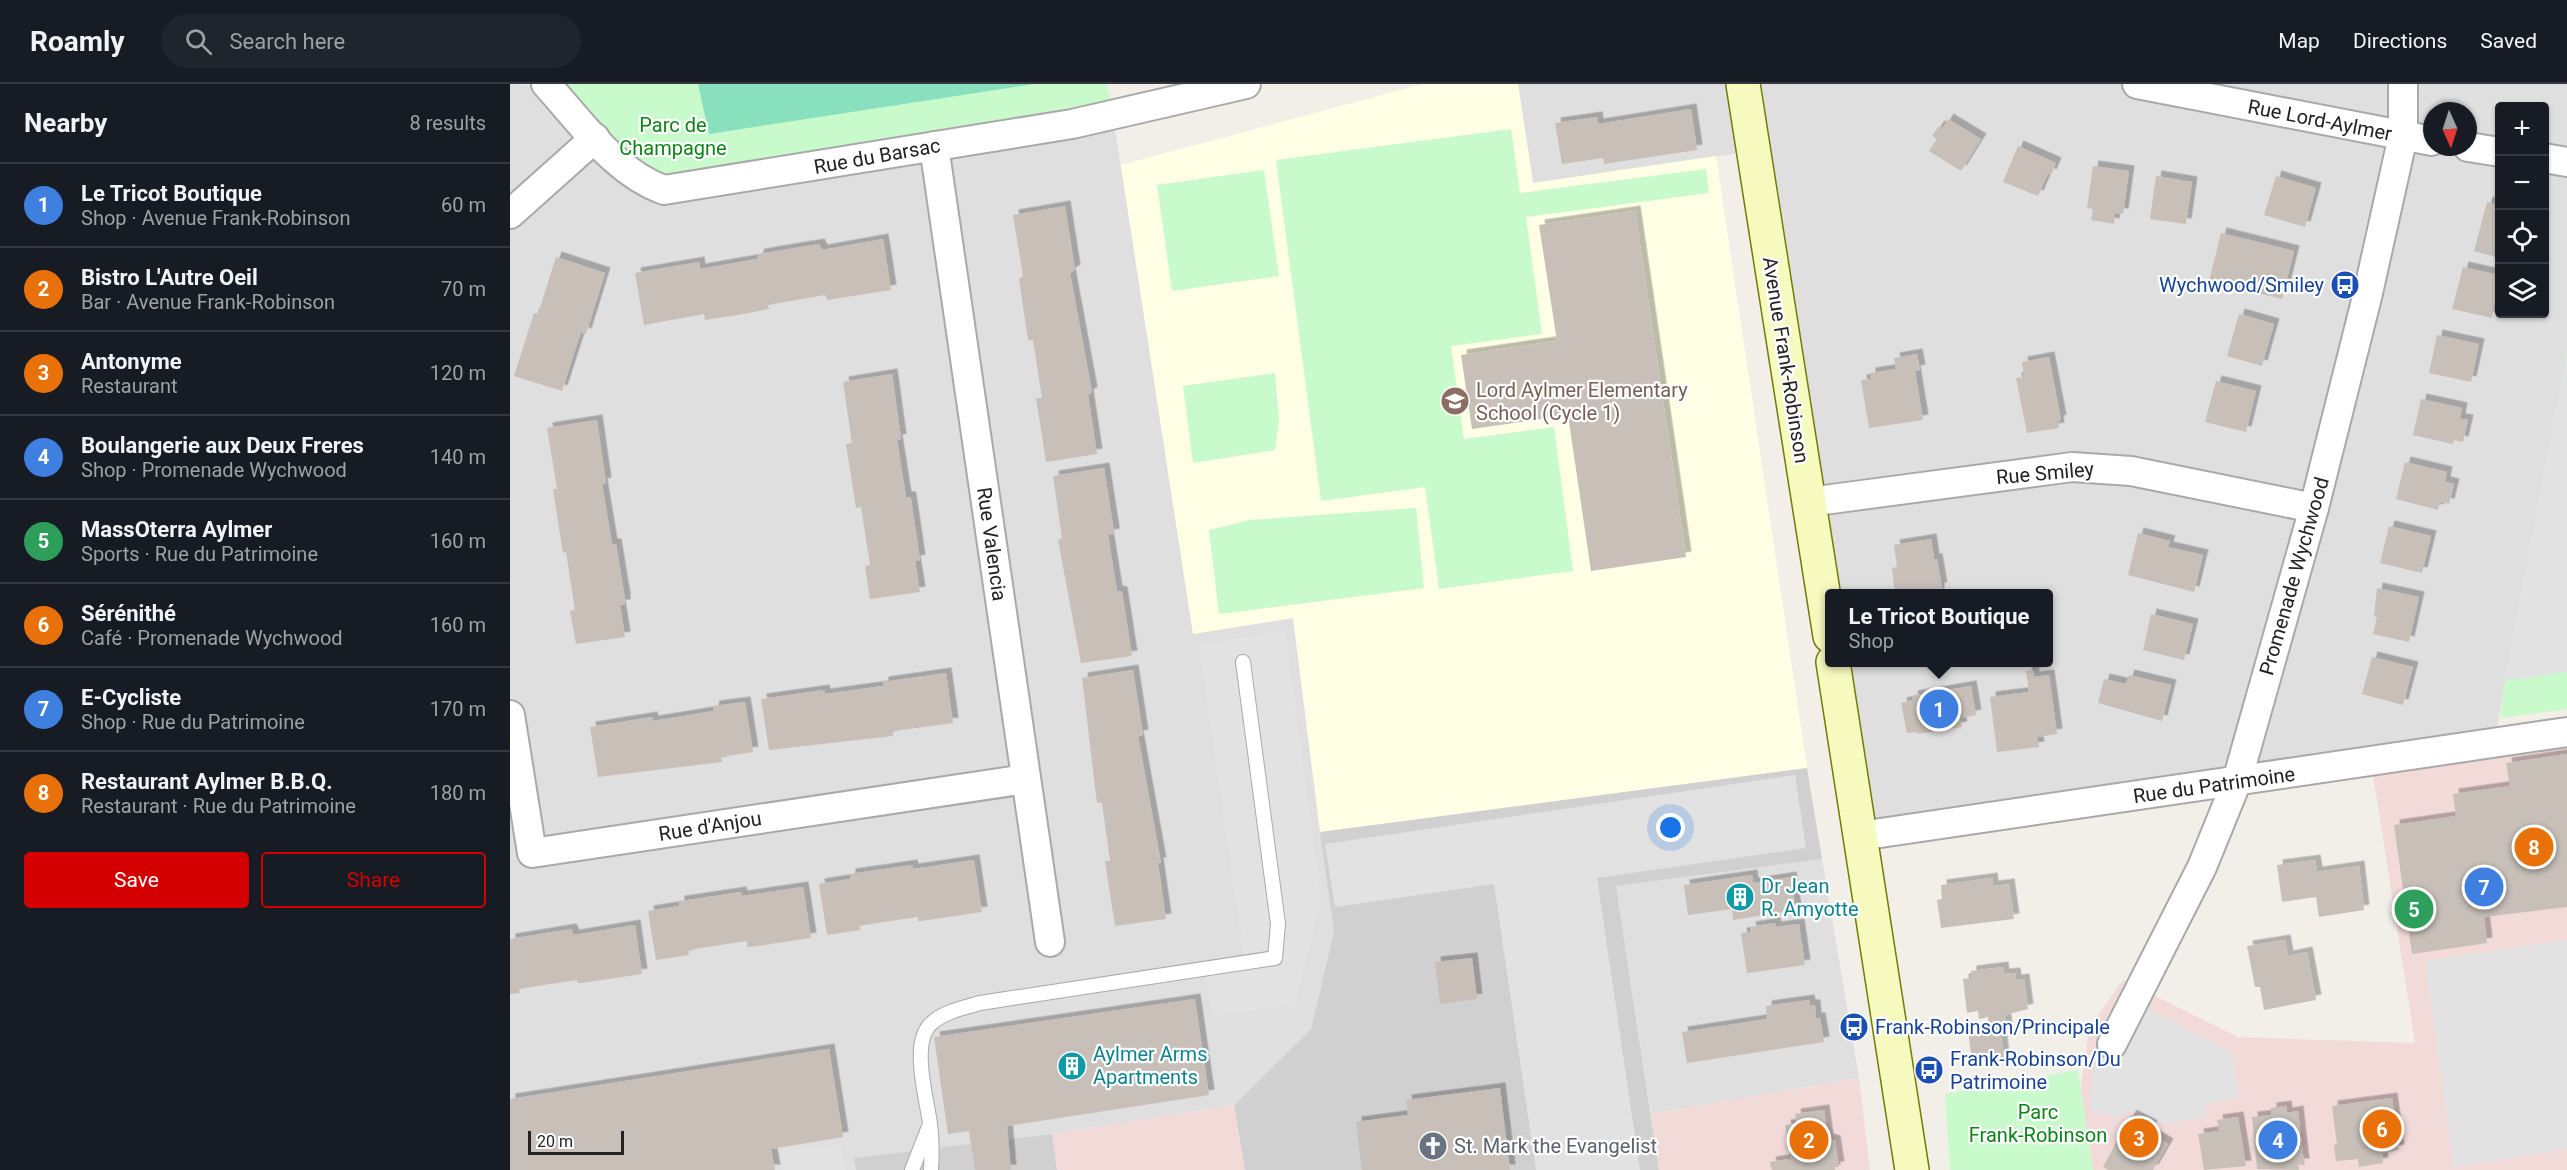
<!DOCTYPE html>
<html lang="en">
<head>
<meta charset="utf-8">
<style>
	:root { --surface:#171b24; --page:#20242c; --text:#f1f3f6; --muted:#9ea1a6; --line:#363941; --accent:#d40000 }
	body { margin:0; font-family:Roboto,sans-serif; background:var(--page); color:var(--text) }
	.controls { position:absolute; right:18px; top:18px; display:grid; overflow:hidden; border-radius:6px; box-shadow:0 2px 4px #0004 }
	.controls button { width:54px; height:54px; display:grid; place-items:center; padding:0; border:0; border-bottom:2px solid var(--line); background:var(--surface); color:var(--text); font:30px sans-serif }
	.compass { position:absolute; left:1913px; top:18px; width:54px; height:54px; border-radius:50%; background:var(--surface); box-shadow:0 2px 4px #0004; rotate:177deg }
	.scale { position:absolute; left:18px; bottom:15px; width:96px; box-sizing:border-box; padding-left:6px; border:3px solid #222; border-top:0; font-size:16px; line-height:21px; white-space:nowrap; color:#222; -webkit-text-stroke:4px #fff; paint-order:stroke }
	.you { position:absolute; left:1161px; top:744px; width:21px; height:21px; margin:-15px; border:4px solid #fff; border-radius:50%; background:#1a73e8; box-shadow:0 0 0 9px #1a73e833 }
	.badge { display:grid; place-items:center; width:39px; height:39px; border-radius:50%; background:var(--accent); color:#fff; font-size:20px; font-weight:700 }
	.pin { position:absolute; translate:-50% -50%; border:3px solid #fff; box-shadow:0 2px 6px #0006 }
	.popup { position:absolute; left:1315px; top:505px; width:228px; height:78px; box-sizing:border-box; display:grid; place-content:center; border-radius:6px; background:var(--surface); filter:drop-shadow(0 2px 4px #0005); font-size:20px; white-space:nowrap; color:var(--muted) }
	.popup b { font-size:22px; color:var(--text) }
	.popup::after { content:''; position:absolute; left:50%; top:100%; margin-left:-12px; border:12px solid transparent; border-top-color:var(--surface) }
	.list { margin:0; padding:0; list-style:none }
	h2 { display:flex; justify-content:space-between; align-items:center; height:78px; margin:0; padding:0 24px; font-size:26px }
	h2 small { font-size:20px; font-weight:400; color:var(--muted) }
	.list li { display:grid; grid-template-columns:39px 1fr auto; gap:18px; align-items:center; box-sizing:border-box; height:84px; padding:0 24px; border-top:2px solid var(--line) }
	.list b { display:block; font-size:22px; white-space:nowrap }
	.list p { margin:0; font-size:20px; white-space:nowrap; color:var(--muted) }
	.list em { font-size:20px; font-style:normal; color:var(--muted) }
	.actions { display:flex; gap:12px; padding:18px 24px }
	.actions a { flex:1; padding:14px 0; border:2px solid var(--accent); border-radius:6px; text-align:center; font-size:21px; color:var(--accent) }
	.actions .main { background:var(--accent); color:#fff }
	.icon { flex:none; width:33px; height:33px; fill:none; stroke:currentColor; stroke-width:2; stroke-linecap:round; stroke-linejoin:round }
	.map { position:relative; flex:none; width:2057px; height:1086px; overflow:hidden }
	header { display:flex; align-items:center; gap:36px; box-sizing:border-box; height:84px; padding:0 30px; background:var(--surface); border-bottom:2px solid var(--line) }
	header strong { font-size:28px }
	nav { display:flex; gap:33px; margin-inline-start:auto; font-size:21px }
	.search { width:420px; height:54px; background:var(--page); display:flex; align-items:center; gap:15px; box-sizing:border-box; padding:0 21px; border-radius:33px; color:var(--muted); font-size:22px }
	main { display:flex }
	aside { flex:1; background:var(--surface) }
	.map>svg:first-child { display:block }
	.residential { fill:#e0dfdf; fill-rule:evenodd }
	.commercial { fill:#f2dad9 }
	.education { fill:#ffffe5 }
	.religious { fill:#d0d0d0 }
	.park { fill:#c8facc }
	.pitch { fill:#88e0be }
	.parking { fill:#e2e2e2 }
	.building { fill:#c7bfb8; filter:url(#shadow) }
	.lines { fill:none; stroke-linecap:round; stroke-linejoin:round }
	.service-casing { stroke:#a9a9a9; stroke-width:16 }
	.minor-casing { stroke:#a9a9a9; stroke-width:32 }
	.secondary-casing { stroke:#707d05; stroke-width:36 }
	.service { stroke:#fff; stroke-width:14 }
	.minor { stroke:#fff; stroke-width:28 }
	.secondary { stroke:#f7fabf; stroke-width:33 }
	.labels { text-anchor:middle; dominant-baseline:central; stroke-width:4.5; stroke-linejoin:round; paint-order:stroke }
	.street-label { font-size:20px; fill:#222; stroke:#fff }
	.park-label { font-size:20px; fill:#0c8416; stroke:#fff }
	.transit-label { font-size:20px; fill:#164399; stroke:#fff; text-anchor:start }
	.education-label { font-size:20px; fill:#785e54; stroke:#fff; text-anchor:start }
	.culture-label { font-size:20px; fill:#0d838f; stroke:#fff; text-anchor:start }
	.worship-label { font-size:20px; fill:#5b616d; stroke:#fff; text-anchor:start }
</style>
</head>
<body>
<header>
<strong>Roamly</strong>
<div class="search"><svg class="icon" aria-label="search" viewBox="0 0 24 24"><circle cx="10" cy="10" r="6"/><path d="M15 15l6 6"/></svg>Search here</div>
<nav><a>Map</a><a>Directions</a><a>Saved</a></nav>
</header>
<main>
<aside>
<h2>Nearby<small>8 results</small></h2>
<ul class="list">
<li><span class="badge" style="background:#3f7fe0">1</span><div><b>Le Tricot Boutique</b><p>Shop · Avenue Frank-Robinson</p></div><em>60 m</em></li>
<li><span class="badge" style="background:#e8710a">2</span><div><b>Bistro L'Autre Oeil</b><p>Bar · Avenue Frank-Robinson</p></div><em>70 m</em></li>
<li><span class="badge" style="background:#e8710a">3</span><div><b>Antonyme</b><p>Restaurant</p></div><em>120 m</em></li>
<li><span class="badge" style="background:#3f7fe0">4</span><div><b>Boulangerie aux Deux Freres</b><p>Shop · Promenade Wychwood</p></div><em>140 m</em></li>
<li><span class="badge" style="background:#2e9e5b">5</span><div><b>MassOterra Aylmer</b><p>Sports · Rue du Patrimoine</p></div><em>160 m</em></li>
<li><span class="badge" style="background:#e8710a">6</span><div><b>Sérénithé</b><p>Café · Promenade Wychwood</p></div><em>160 m</em></li>
<li><span class="badge" style="background:#3f7fe0">7</span><div><b>E-Cycliste</b><p>Shop · Rue du Patrimoine</p></div><em>170 m</em></li>
<li><span class="badge" style="background:#e8710a">8</span><div><b>Restaurant Aylmer B.B.Q.</b><p>Restaurant · Rue du Patrimoine</p></div><em>180 m</em></li>
</ul>
<div class="actions"><a class="main">Save</a><a>Share</a></div>
</aside>
<div class="map">
<svg width="2057" height="1086" viewBox="0 0 2057 1086">
	<defs>
		<filter id="shadow"><feDropShadow dx="5.5" dy="-5.5" stdDeviation="0" flood-color="#0004"/></filter>
	</defs>
	<rect width="100%" height="100%" fill="#f2efe9"/>
	<!-- residential -->
	<g class="residential">
		<polygon points="0,0 603,32 683,550 783,534 824,847 801,945 724,1021 542,1050 344,1074 346,1086 0,1086"/>
		<path d="M1008,0h1049v268l-73,391 -634,93 -27,-173 215,-1v-68h-218l-76,-443 -221,32zM1990,22h44v208h-44zM1922,27h36v36h-36z"/>
		<polygon points="1312,775 1349,994 1141,1030 1106,802"/>
	</g>
	<!-- commercial -->
	<g class="commercial">
		<polygon points="2057,661 2057,1086 1583,1086 1570,1006 1580,942 1613,896 1728,953 1905,959 1862,684"/>
		<polygon points="1349,994 1360,1086 1149,1086 1141,1030"/>
		<polygon points="724,1021 735,1086 547,1086 542,1050"/>
	</g>
	<!-- education -->
	<polygon class="education" points="913,0 1008,0 1023,99 1206,72 1297,684 810,748 783,534 683,550 611,81"/>
	<!-- religious -->
	<g class="religious">
		<polygon points="1297,684 1312,775 1106,802 1149,1086 735,1086 724,1021 801,945 824,847 810,748"/>
		<polygon points="542,1050 547,1086 346,1086 344,1074"/>
	</g>
	<!-- park -->
	<g class="park">
		<polygon points="36,0 597,0 603,32 154,106"/>
		<polygon points="1001,45 1010,109 1196,85 1199,109 1016,133 1032,250 941,262 954,355 1044,343 1063,487 929,505 915,403 811,417 766,76"/>
		<polygon points="754,86 769,192 662,207 647,101"/>
		<polygon points="2057,268 2057,625 1990,634 1995,597"/>
		<polygon points="765,289 769,337 765,366 683,379 673,302"/>
		<polygon points="906,424 914,504 709,530 699,446 740,436"/>
		<polygon points="1568,986 1583,1086 1440,1086 1435,1010"/>
	</g>
	<!-- pitch -->
	<polygon class="pitch" points="188,0 524,0 199,50"/>
	<!-- parking -->
	<g class="parking">
		<polygon points="2057,268 2057,588 1995,597"/>
		<polygon points="775,547 811,813 785,922 702,931 695,885 735,879 689,560"/>
		<polygon points="1285,691 1296,764 1087,794 1130,1086 1026,1086 984,800 825,823 815,760"/>
		<polygon points="2057,856 2057,1065 1944,1083 1915,877"/>
		<polygon points="1615,912 1722,968 1729,1014 1696,1020 1696,1033 1653,1040 1619,1026 1610,1034 1580,1026 1587,952"/>
		<polygon points="331,1059 335,1086 273,1086 271,1068"/>
	</g>
	<!-- building -->
	<g class="building">
		<polygon points="1181,25 1187,66 1094,80 1093,74 1052,80 1045,39 1087,33 1088,40"/>
		<polygon points="1438,35 1471,55 1451,87 1419,67 1427,55 1422,52 1429,42 1433,44"/>
		<polygon points="1508,62 1546,79 1541,91 1538,89 1528,112 1493,98"/>
		<polygon points="1583,82 1619,87 1613,130 1605,129 1604,140 1581,136 1583,125 1577,124"/>
		<polygon points="1646,92 1682,98 1676,140 1640,135"/>
		<polygon points="1766,92 1806,104 1795,143 1754,131"/>
		<polygon points="1977,118 1989,121 1989,174 1964,167"/>
		<polygon points="555,122 565,186 560,189 582,308 578,311 587,370 536,378 526,314 532,314 523,256 518,256 509,195 513,192 503,131"/>
		<polygon points="1125,127 1176,473 1081,487 1058,331 962,345 951,271 1047,257 1029,141"/>
		<polygon points="1711,149 1784,167 1772,215 1699,197"/>
		<polygon points="373,155 381,206 317,216 315,211 258,221 259,225 227,231 195,236 194,230 134,241 125,189 189,178 190,185 247,175 249,170 309,160 312,166"/>
		<polygon points="46,173 95,189 76,250 71,248 52,307 4,292 24,229 28,230"/>
		<polygon points="1953,183 1989,191 1982,234 1942,225"/>
		<polygon points="1729,230 1764,240 1752,282 1717,272"/>
		<polygon points="1927,251 1969,260 1961,298 1919,289"/>
		<polygon points="1407,270 1410,286 1405,287 1413,336 1359,344 1351,296 1360,295 1360,289 1386,285 1384,274"/>
		<polygon points="1539,273 1551,336 1548,337 1549,344 1517,349 1506,294 1514,293 1512,278"/>
		<polygon points="382,290 391,355 387,356 396,413 400,413 401,415 410,476 405,477 410,508 360,515 355,482 360,481 351,423 346,424 336,360 342,359 333,298"/>
		<polygon points="1706,297 1746,307 1736,348 1695,338"/>
		<polygon points="1911,315 1952,324 1950,335 1958,336 1953,358 1944,356 1943,360 1903,351"/>
		<polygon points="87,336 96,399 92,400 102,460 106,460 115,515 115,521 110,521 115,553 66,560 60,527 65,526 56,468 53,469 48,438 43,405 47,405 37,344"/>
		<polygon points="1895,378 1937,388 1935,398 1944,400 1939,420 1930,418 1928,426 1886,415"/>
		<polygon points="594,384 604,448 604,450 598,451 607,507 612,508 622,572 571,579 548,456 552,454 543,392"/>
		<polygon points="1879,442 1921,452 1912,489 1870,479"/>
		<polygon points="1628,449 1660,457 1658,463 1693,471 1684,508 1618,491"/>
		<polygon points="1421,455 1424,475 1427,475 1432,504 1429,504 1429,510 1385,510 1382,484 1387,483 1384,461"/>
		<polygon points="1867,504 1909,513 1899,558 1863,550 1867,533 1864,532"/>
		<polygon points="1641,530 1683,540 1674,576 1633,566"/>
		<polygon points="1862,573 1903,583 1893,621 1852,610"/>
		<polygon points="623,586 633,651 628,652 651,779 648,779 656,835 605,842 595,777 600,777 592,719 587,719 572,594"/>
		<polygon points="1523,586 1524,593 1539,591 1547,650 1527,653 1529,663 1487,668 1480,613 1519,608 1516,587"/>
		<polygon points="436,589 443,639 383,647 383,652 259,666 251,615 314,606 315,610 373,602 373,598"/>
		<polygon points="1619,591 1661,601 1652,637 1588,619 1594,595 1616,600"/>
		<polygon points="1461,602 1466,631 1450,634 1452,643 1407,650 1407,648 1397,649 1391,619 1403,616 1402,612"/>
		<polygon points="235,618 243,668 211,673 212,678 88,693 80,643 142,633 143,637 174,632 203,627 204,622"/>
		<polygon points="2057,670 2057,823 1974,833 1977,859 1902,870 1884,741 1946,732 1943,710 2000,702 1996,679"/>
		<polygon points="464,776 472,828 411,837 408,837 408,833 380,837 349,842 350,846 317,851 309,800 340,795 340,790 402,781 403,785"/>
		<polygon points="1805,776 1807,788 1849,782 1854,826 1809,833 1806,813 1772,818 1767,781"/>
		<polygon points="1242,791 1243,799 1281,793 1286,826 1223,836 1222,825 1178,831 1174,801"/>
		<polygon points="1482,794 1483,802 1499,800 1504,835 1431,844 1427,816 1432,815 1431,801"/>
		<polygon points="293,803 301,854 240,863 237,863 237,857 178,866 179,871 146,876 138,827 169,822 169,817 171,817 231,808 232,812"/>
		<polygon points="1265,839 1266,843 1289,840 1295,881 1237,889 1231,849 1241,848 1240,843"/>
		<polygon points="125,841 132,890 71,899 68,899 67,896 40,900 9,905 10,909 0,910 0,855 61,845 64,851"/>
		<polygon points="1775,856 1778,872 1797,868 1806,916 1754,926 1750,903 1745,903 1737,862"/>
		<polygon points="962,874 967,915 930,920 925,878"/>
		<polygon points="1493,883 1494,890 1505,889 1506,896 1514,895 1518,925 1495,931 1498,950 1491,951 1494,973 1462,977 1458,946 1479,943 1478,933 1469,935 1468,927 1457,929 1453,895 1461,894 1461,887"/>
		<polygon points="685,915 699,1011 497,1042 501,1086 465,1086 459,1047 438,1050 424,953"/>
		<polygon points="1299,916 1300,921 1305,921 1306,934 1310,934 1314,958 1177,979 1172,948 1257,935 1256,922"/>
		<polygon points="319,965 333,1053 261,1065 265,1086 0,1086 0,1015"/>
		<polygon points="990,1004 1000,1086 852,1086 846,1038 898,1031 896,1016"/>
		<polygon points="1882,1014 1889,1066 1872,1069 1873,1079 1849,1083 1848,1075 1826,1077 1824,1061 1827,1060 1822,1022"/>
		<polygon points="1776,1022 1777,1029 1788,1027 1794,1080 1788,1080 1789,1086 1747,1085 1742,1033 1761,1031 1761,1024"/>
		<polygon points="1314,1026 1318,1055 1325,1057 1329,1083 1325,1083 1325,1086 1262,1086 1260,1078 1281,1075 1275,1041 1287,1040 1285,1030"/>
		<polygon points="1621,1031 1642,1042 1638,1048 1658,1060 1643,1086 1599,1086 1593,1083"/>
		<polygon points="1728,1033 1736,1082 1694,1086 1688,1050 1709,1047 1707,1036"/>
	</g>
	<g class="lines">
		<!-- service casing -->
		<g class="service-casing">
			<g id="service">
				<polyline points="402,1086 418,1045"/>
				<path d="M421,1086c1,-16 1,-31 -1,-46 -3,-26 -21,-84 3,-102 13,-11 31,-14 47,-19l295,-45 3,-34 -35,-262"/>
			</g>
		</g>
		<!-- minor casing -->
		<g class="minor-casing">
			<g id="minor">
				<path d="M36,0c35,38 68,88 118,106l408,-66 174,-40"/>
				<polyline points="1627,0 1922,57"/>
				<polyline points="424,62 540,858"/>
				<polyline points="1958,63 1990,68"/>
				<polyline points="2034,74 2057,78"/>
				<polyline points="0,130 85,54"/>
				<polyline points="1299,418 1562,383 1621,387 1804,424"/>
				<polyline points="0,631 22,769 516,695"/>
				<polyline points="1350,752 2057,648"/>
				<polyline points="1602,960 1692,783 1727,697 1804,424 1858,209 1893,52 1893,0"/>
			</g>
		</g>
		<!-- secondary casing -->
		<g class="secondary-casing">
			<g id="secondary">
				<polyline points="1233,0 1320,552"/>
				<polyline points="1323,578 1402,1086"/>
			</g>
		</g>
		<!-- service -->
		<use href="#service" class="service"/>
		<!-- minor -->
		<use href="#minor" class="minor"/>
		<!-- secondary -->
		<use href="#secondary" class="secondary"/>
	</g>
	<!-- icons -->
	<defs>
		<g id="bus-disc" transform="scale(1.5)"><circle r="9.5" fill="#1a4fb4" stroke="#fff"/><path d="M-5-6H5V4H4V6H2V4H-2V6H-4V4H-5ZM-3.5-4V0h7V-4ZM-3.5 1.2v1.5H-2V1.2ZM2 1.2v1.5H3.5V1.2Z" fill="#fff"/></g>
		<g id="school-disc" transform="scale(1.5)"><circle r="9.5" fill="#8d6e63" stroke="#fff"/><path d="M0-5L7-2L0 1L-7-2ZM-4 1L0 2.5L4 1V4Q0 6-4 4Z" fill="#fff"/></g>
		<g id="building-disc" transform="scale(1.5)"><circle r="9.5" fill="#0f9aa8" stroke="#fff"/><path d="M-4-6H4V6H1V3H-1V6H-4ZM-2.5-4.3h1.7v1.8h-1.7ZM.8-4.3h1.7v1.8H.8ZM-2.5-1h1.7V.8h-1.7ZM.8-1h1.7V.8H.8Z" fill="#fff"/></g>
		<g id="church-disc" transform="scale(1.5)"><circle r="9.5" fill="#6b7280" stroke="#fff"/><path d="M-1.2-6h2.4v3.5h3.3v2.4h-3.3V6h-2.4V-.1h-3.3v-2.4h3.3Z" fill="#fff"/></g>
	</defs>
	<g fill-rule="evenodd">
		<use href="#bus-disc" x="1835" y="201"/>
		<use href="#school-disc" x="945" y="317"/>
		<use href="#building-disc" x="1230" y="813"/>
		<use href="#bus-disc" x="1344" y="943"/>
		<use href="#building-disc" x="562" y="982"/>
		<use href="#bus-disc" x="1419" y="986"/>
		<use href="#church-disc" x="923" y="1062"/>
	</g>
	<g class="labels">
		<!-- street labels -->
		<g class="street-label">
			<text transform="translate(1810 36) rotate(11)">Rue Lord-Aylmer</text>
			<text transform="translate(367 72) rotate(-10)">Rue du Barsac</text>
			<text transform="translate(1276 276) rotate(81)">Avenue Frank-Robinson</text>
			<text transform="translate(1535 389) rotate(-5)">Rue Smiley</text>
			<text transform="translate(482 460) rotate(82)">Rue Valencia</text>
			<text transform="translate(1784 492) rotate(-74)">Promenade Wychwood</text>
			<text transform="translate(1704 701) rotate(-8)">Rue du Patrimoine</text>
			<text transform="translate(200 742) rotate(-9)">Rue d'Anjou</text>
		</g>
		<!-- park labels -->
		<g class="park-label">
			<text x="163" y="41">Parc de<tspan x="163" dy="23">Champagne</tspan></text>
			<text x="1528" y="1028">Parc<tspan x="1528" dy="23">Frank-Robinson</tspan></text>
		</g>
		<!-- transit labels -->
		<g class="transit-label">
			<text x="1814" y="201" text-anchor="end">Wychwood/Smiley</text>
			<text x="1365" y="943">Frank-Robinson/Principale</text>
			<text x="1440" y="975">Frank-Robinson/Du<tspan x="1440" dy="23">Patrimoine</tspan></text>
		</g>
		<!-- education labels -->
		<g class="education-label">
			<text x="966" y="306">Lord Aylmer Elementary<tspan x="966" dy="23">School (Cycle 1)</tspan></text>
		</g>
		<!-- culture labels -->
		<g class="culture-label">
			<text x="1251" y="802">Dr Jean<tspan x="1251" dy="23">R. Amyotte</tspan></text>
			<text x="583" y="970">Aylmer Arms<tspan x="583" dy="23">Apartments</tspan></text>
		</g>
		<!-- worship labels -->
		<g class="worship-label">
			<text x="944" y="1062">St. Mark the Evangelist</text>
		</g>
	</g>
</svg>
<div class="controls">
<button>+</button>
<button>−</button>
<button><svg class="icon" aria-label="locate" viewBox="0 0 24 24"><circle cx="12" cy="12" r="6"/><path d="M12 2v4M12 18v4M2 12h4M18 12h4"/></svg></button>
<button><svg class="icon" aria-label="layers" viewBox="0 0 24 24"><path d="M12 4l9 5-9 5-9-5zM3 14l9 5 9-5"/></svg></button>
</div>
<svg class="compass" viewBox="-18 -18 36 36"><path d="M0-13l5 13h-10z" fill="#e53935"/><path d="M0 13l5-13h-10z" fill="#9ea1a6"/></svg>
<div class="scale">20 m</div>
<div class="you"></div>
<div class="pin badge" style="left:1429px;top:625px;background:#3f7fe0">1</div>
<div class="popup"><b>Le Tricot Boutique</b>Shop</div>
<div class="pin badge" style="left:1299px;top:1056px;background:#e8710a">2</div>
<div class="pin badge" style="left:1629px;top:1054px;background:#e8710a">3</div>
<div class="pin badge" style="left:1768px;top:1056px;background:#3f7fe0">4</div>
<div class="pin badge" style="left:1904px;top:825px;background:#2e9e5b">5</div>
<div class="pin badge" style="left:1872px;top:1045px;background:#e8710a">6</div>
<div class="pin badge" style="left:1974px;top:803px;background:#3f7fe0">7</div>
<div class="pin badge" style="left:2024px;top:763px;background:#e8710a">8</div>
</div>
</main>
</body>
</html>
